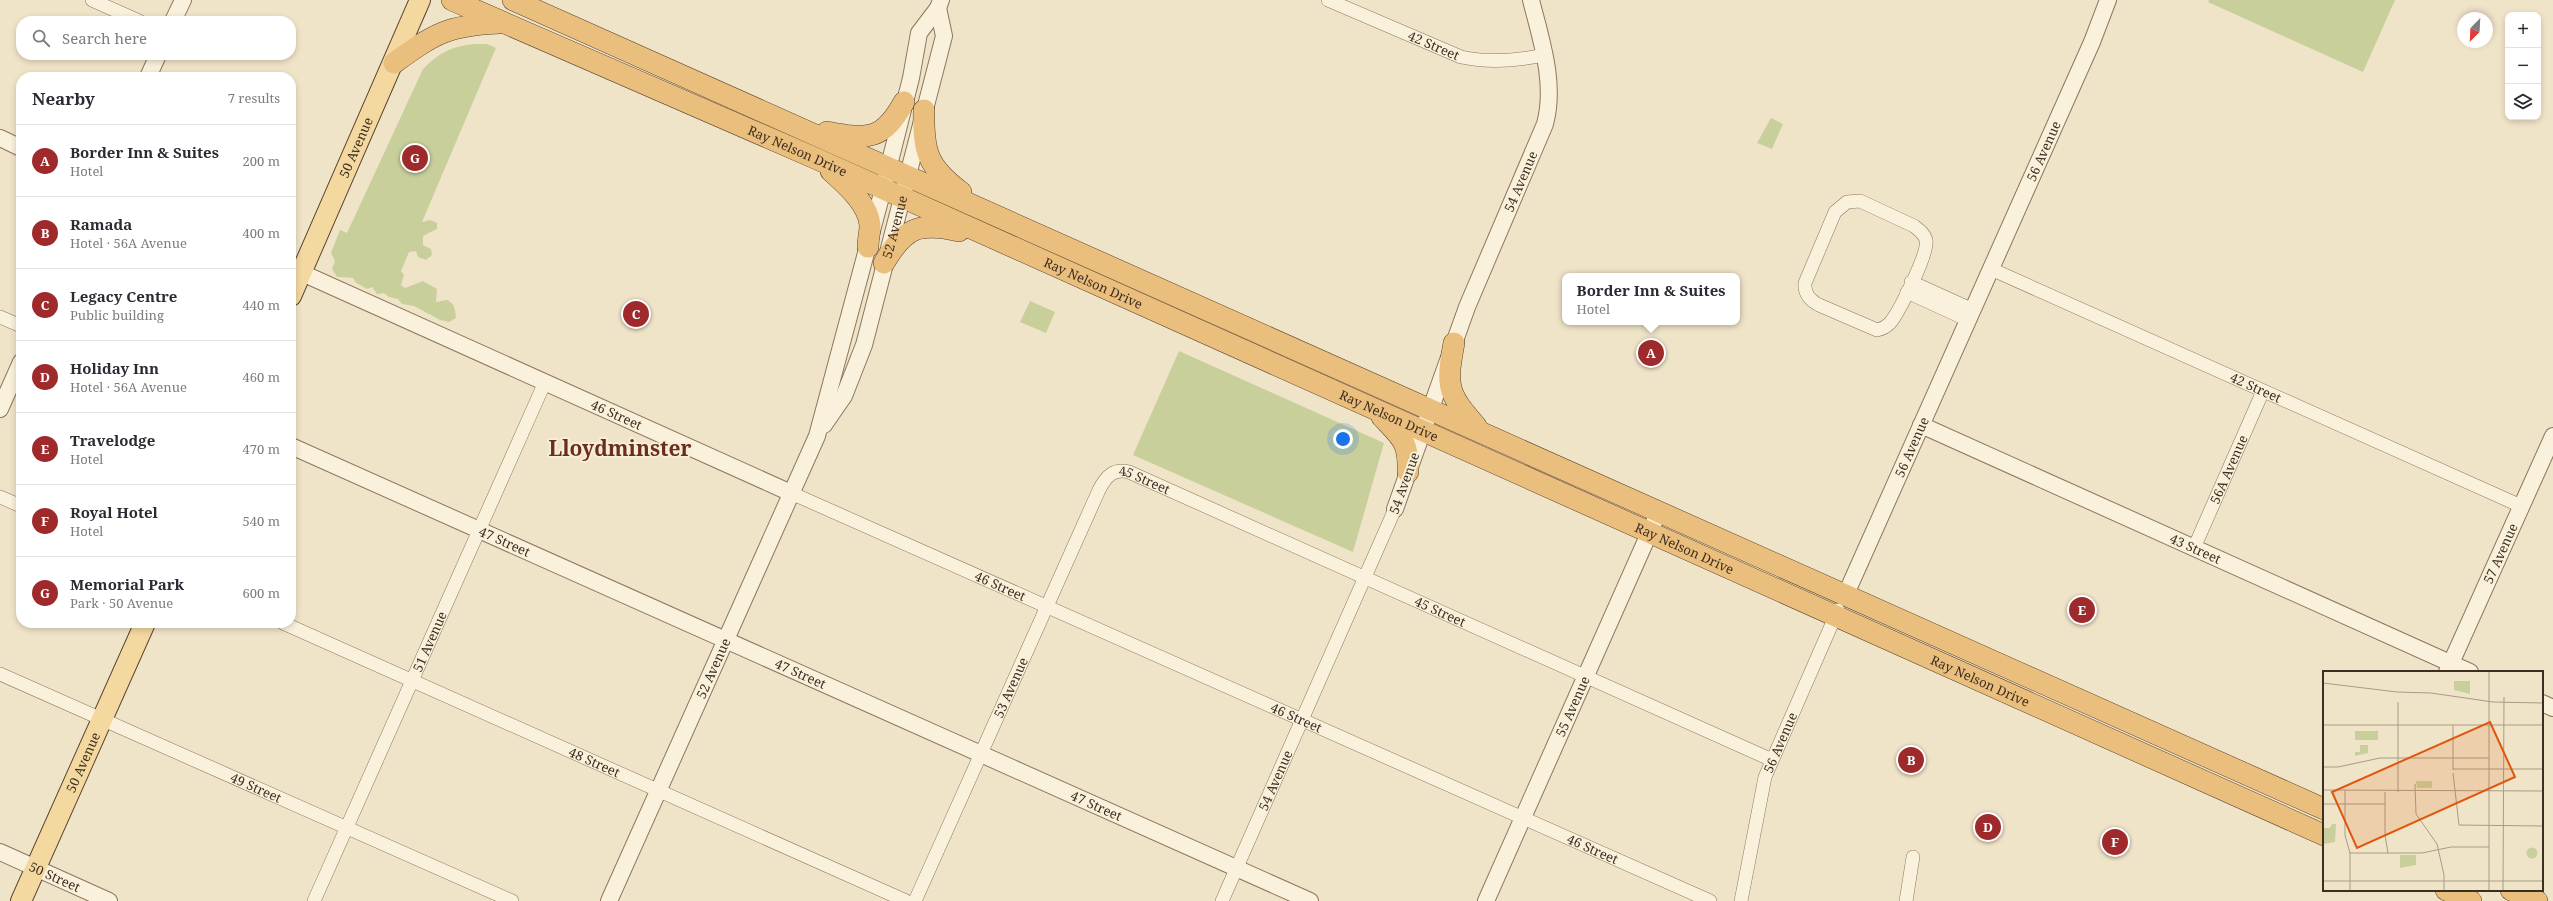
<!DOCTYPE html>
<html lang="en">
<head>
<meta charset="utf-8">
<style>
	:root { --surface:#fff; --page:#f7f7f7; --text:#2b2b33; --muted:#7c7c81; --line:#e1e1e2; --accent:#9e2a2b }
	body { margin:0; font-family:"Noto Serif",serif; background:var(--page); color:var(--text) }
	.controls { position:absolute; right:12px; top:12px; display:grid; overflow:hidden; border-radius:8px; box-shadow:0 2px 6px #0003 }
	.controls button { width:36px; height:36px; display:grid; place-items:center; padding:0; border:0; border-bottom:1px solid var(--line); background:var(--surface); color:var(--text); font:20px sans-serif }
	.compass { position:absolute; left:2457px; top:12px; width:36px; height:36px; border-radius:50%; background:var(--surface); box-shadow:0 2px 6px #0003; rotate:204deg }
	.you { position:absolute; left:1343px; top:439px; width:14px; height:14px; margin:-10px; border:3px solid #fff; border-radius:50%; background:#1a73e8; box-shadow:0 0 0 6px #1a73e833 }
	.badge { display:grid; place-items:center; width:26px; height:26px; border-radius:50%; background:var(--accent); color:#fff; font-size:13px; font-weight:700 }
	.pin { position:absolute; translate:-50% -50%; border:2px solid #fff; box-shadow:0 1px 4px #0006 }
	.popup { position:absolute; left:1562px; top:273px; width:178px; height:52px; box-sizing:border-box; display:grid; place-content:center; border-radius:8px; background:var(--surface); filter:drop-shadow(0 1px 3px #0005); font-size:13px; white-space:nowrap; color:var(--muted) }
	.popup b { font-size:15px; color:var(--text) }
	.popup::after { content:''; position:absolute; left:50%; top:100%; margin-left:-8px; border:8px solid transparent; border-top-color:var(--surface) }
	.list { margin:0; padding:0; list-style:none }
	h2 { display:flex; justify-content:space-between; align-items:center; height:52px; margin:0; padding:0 16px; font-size:17px }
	h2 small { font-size:13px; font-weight:400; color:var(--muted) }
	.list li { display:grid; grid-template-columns:26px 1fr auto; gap:12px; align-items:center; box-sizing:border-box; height:72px; padding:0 16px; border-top:1px solid var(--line) }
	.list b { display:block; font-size:15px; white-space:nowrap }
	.list p { margin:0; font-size:13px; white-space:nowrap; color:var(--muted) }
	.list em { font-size:13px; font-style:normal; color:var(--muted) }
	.icon { flex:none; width:22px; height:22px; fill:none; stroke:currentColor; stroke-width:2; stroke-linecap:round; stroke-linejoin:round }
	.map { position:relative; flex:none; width:2553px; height:901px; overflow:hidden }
	.search { position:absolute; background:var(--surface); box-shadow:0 2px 6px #0003; left:16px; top:16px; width:280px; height:44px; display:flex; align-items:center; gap:10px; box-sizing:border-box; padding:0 14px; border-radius:16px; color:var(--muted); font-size:15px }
	.panel { position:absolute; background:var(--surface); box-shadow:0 2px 6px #0003; left:16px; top:72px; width:280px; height:556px; border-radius:16px }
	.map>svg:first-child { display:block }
	.green { fill:#c9cf9b }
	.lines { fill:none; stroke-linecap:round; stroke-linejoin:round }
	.minor-casing { stroke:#8d765c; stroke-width:14 }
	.tertiary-casing { stroke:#8d765c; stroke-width:18 }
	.primary-casing { stroke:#5b4430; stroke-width:22 }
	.trunk-casing { stroke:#5b4430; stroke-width:22 }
	.minor { stroke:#faf1dc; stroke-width:13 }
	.tertiary { stroke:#faf1dc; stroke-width:16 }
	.primary { stroke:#f3d9a0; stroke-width:20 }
	.trunk { stroke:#eabe7c; stroke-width:21 }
	.labels { text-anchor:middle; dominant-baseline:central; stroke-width:4; stroke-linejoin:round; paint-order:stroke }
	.street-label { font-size:13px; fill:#3d2e20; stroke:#f7eed8 }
	.town-label { font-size:21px; font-weight:bold; fill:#6b2e1e; stroke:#f7eed8 }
	.inset-road { fill:none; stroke:#a89b85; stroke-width:1 }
	.view { fill:#df570d; fill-opacity:0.15; stroke:#df570d; stroke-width:2 }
	.inset-edge { fill:none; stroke:#3d2e20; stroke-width:2 }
</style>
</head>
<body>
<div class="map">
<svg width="2553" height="901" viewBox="0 0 2553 901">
	<rect width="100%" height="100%" fill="#f0e4c8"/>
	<!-- green -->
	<g class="green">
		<polygon points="2209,0 2395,0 2363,72 2208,2"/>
		<path d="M474,44h13l9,4 -74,174 8,-2 7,3v6l-14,7v9l8,4 1,6 -6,5 -8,-3 -2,-6 -7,1 -8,19 3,4 -3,10 4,3 18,-7 14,8 -1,13 11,-2c8,4 8,9 9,18l-7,4 -9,-2 -26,-14 -12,-2 -4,-5 -9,-2 -5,-4 -7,1 -5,-7 -5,2 -12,-7 -2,-4 -16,-1 -5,-8 3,-8 -4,-8 9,-23 7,3 76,-164c15,-16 30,-23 51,-25z"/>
		<polygon points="1771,118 1783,124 1772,149 1757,143"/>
		<polygon points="1030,301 1055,312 1046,333 1020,322"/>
		<polygon points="1179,351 1384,443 1353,552 1133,455"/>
	</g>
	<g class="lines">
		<!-- minor casing -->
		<g class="minor-casing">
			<g id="minor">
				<polyline points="92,0 139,21"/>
				<path id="s1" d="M1328,0l133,57c28,6 55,4 83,-2"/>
				<path d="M1860,201l54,25c5,4 10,7 12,14 3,13 -27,72 -36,83 -4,4 -8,6 -13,7l-58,-25c-9,-5 -15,-11 -14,-22l30,-71 12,-10z"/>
				<path id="s2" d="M1991,269l530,237"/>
				<polyline points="1911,282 1973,310"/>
				<polyline points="1907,292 1968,320"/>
				<polyline points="0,317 21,326"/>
				<path id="s3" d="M791,493l919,408"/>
				<polyline points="0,497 21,506"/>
				<path id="s4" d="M2194,548l69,-157"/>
				<path id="s5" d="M283,623l623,278"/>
				<path id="s6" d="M0,674l512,227"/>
				<path id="s7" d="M314,901l231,-519"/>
				<path id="s8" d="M915,901l184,-411c7,-14 15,-22 30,-18l643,288"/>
				<path id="s9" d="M1222,901l173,-392"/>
				<path id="s10" d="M1741,901l24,-124 73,-167"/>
				<polyline points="1906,901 1913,857"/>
			</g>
		</g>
		<!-- tertiary casing -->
		<g class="tertiary-casing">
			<g id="tertiary">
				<polyline points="173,21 183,0"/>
				<polyline points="148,77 158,55"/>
				<polyline points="0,138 21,148"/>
				<path id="s11" d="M291,268l500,225"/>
				<polyline points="0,409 21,362"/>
				<path id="s12" d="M824,425l20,-29 20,-51 80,-309 -6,-28"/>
				<path id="s13" d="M1921,425l549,247"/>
				<path id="s14" d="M291,446l1019,455"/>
				<path id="s15" d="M1395,509l72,-202 78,-183c11,-41 -4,-84 -14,-124"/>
				<path id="s16" d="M1846,594l246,-552 16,-42"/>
				<path id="s17" d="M2447,672l106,-236"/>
				<polyline points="2542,703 2553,708"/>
				<path id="s18" d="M0,852l109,49"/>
				<path id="s19" d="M609,901l208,-465 64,-239 30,-119 8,-45 19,-25 3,-8"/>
				<path id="s20" d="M1486,901l173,-390"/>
			</g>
		</g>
		<!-- primary casing -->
		<g class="primary-casing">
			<g id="primary">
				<path id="s21" d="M291,296l129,-296"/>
				<path id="s22" d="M21,901l124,-278"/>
			</g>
		</g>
		<!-- trunk casing -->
		<g class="trunk-casing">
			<g id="trunk">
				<path id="s23" d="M452,0l365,159 1507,676"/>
				<polyline points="513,0 2324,809"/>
				<path d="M394,63c40,-29 54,-38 105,-40"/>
				<path d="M924,110c-1,41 3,57 37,82"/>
				<path d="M827,132c42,8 56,8 77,-30"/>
				<path d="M831,171c15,14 37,32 39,54 0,7 -2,15 -2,22"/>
				<path d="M884,263c21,-36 35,-41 75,-32"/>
				<path d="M1454,343c-8,43 -7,50 22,83"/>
				<path d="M1382,417c20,21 27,25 26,55"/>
				<polyline points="2446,890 2471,901"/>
				<polyline points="2511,890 2537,901"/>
			</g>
		</g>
		<!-- minor -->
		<use href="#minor" class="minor"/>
		<!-- tertiary -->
		<use href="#tertiary" class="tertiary"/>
		<!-- primary -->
		<use href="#primary" class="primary"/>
		<!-- trunk -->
		<use href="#trunk" class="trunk"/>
	</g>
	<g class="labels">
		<!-- street labels -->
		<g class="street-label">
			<text stroke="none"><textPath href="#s1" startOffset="115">42 Street</textPath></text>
			<text stroke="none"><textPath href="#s21" startOffset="162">50 Avenue</textPath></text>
			<text stroke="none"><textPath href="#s23" startOffset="377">Ray Nelson Drive</textPath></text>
			<text stroke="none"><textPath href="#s16" startOffset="485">56 Avenue</textPath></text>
			<text stroke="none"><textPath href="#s15" startOffset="351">54 Avenue</textPath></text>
			<text stroke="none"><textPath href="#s12" startOffset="212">52 Avenue</textPath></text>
			<text stroke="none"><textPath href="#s23" startOffset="701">Ray Nelson Drive</textPath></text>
			<text stroke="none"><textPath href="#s2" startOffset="290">42 Street</textPath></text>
			<text stroke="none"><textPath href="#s11" startOffset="357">46 Street</textPath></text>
			<text stroke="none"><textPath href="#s23" startOffset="1025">Ray Nelson Drive</textPath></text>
			<text stroke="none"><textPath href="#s16" startOffset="161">56 Avenue</textPath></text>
			<text stroke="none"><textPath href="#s4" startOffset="86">56A Avenue</textPath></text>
			<text stroke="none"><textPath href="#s8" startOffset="506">45 Street</textPath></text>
			<text transform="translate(1404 483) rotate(-70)">54 Avenue</text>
			<text stroke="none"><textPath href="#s14" startOffset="234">47 Street</textPath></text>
			<text stroke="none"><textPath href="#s23" startOffset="1349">Ray Nelson Drive</textPath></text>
			<text stroke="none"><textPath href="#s13" startOffset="301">43 Street</textPath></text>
			<text stroke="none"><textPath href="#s17" startOffset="130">57 Avenue</textPath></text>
			<text stroke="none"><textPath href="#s3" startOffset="229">46 Street</textPath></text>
			<text stroke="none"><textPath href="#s8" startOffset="830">45 Street</textPath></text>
			<text stroke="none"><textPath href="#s7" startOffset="284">51 Avenue</textPath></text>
			<text stroke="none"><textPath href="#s19" startOffset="255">52 Avenue</textPath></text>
			<text stroke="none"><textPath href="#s14" startOffset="558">47 Street</textPath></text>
			<text stroke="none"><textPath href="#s23" startOffset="1673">Ray Nelson Drive</textPath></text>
			<text stroke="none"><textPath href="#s8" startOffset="234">53 Avenue</textPath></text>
			<text stroke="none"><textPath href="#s20" startOffset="213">55 Avenue</textPath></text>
			<text stroke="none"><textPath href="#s3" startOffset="553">46 Street</textPath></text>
			<text stroke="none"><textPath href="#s10" startOffset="164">56 Avenue</textPath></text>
			<text stroke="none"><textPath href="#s22" startOffset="152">50 Avenue</textPath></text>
			<text stroke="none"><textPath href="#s5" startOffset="341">48 Street</textPath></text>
			<text stroke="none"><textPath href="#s9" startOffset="132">54 Avenue</textPath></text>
			<text stroke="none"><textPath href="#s6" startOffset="280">49 Street</textPath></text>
			<text stroke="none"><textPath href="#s14" startOffset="882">47 Street</textPath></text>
			<text stroke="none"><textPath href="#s3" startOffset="877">46 Street</textPath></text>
			<text stroke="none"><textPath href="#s18" startOffset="60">50 Street</textPath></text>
		</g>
		<!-- town labels -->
		<g class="town-label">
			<text x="620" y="448">Lloydminster</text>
		</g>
	</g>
	<!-- overview -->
	<g transform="translate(2323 671)">
		<rect width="220" height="220" fill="#f0e4c8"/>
		<path d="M131,10h16v13l-16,-4zM32,60h23v9h-23zM37,74h8v8l-13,3v-4h5zM93,110h16v7h-15zM9,153h4l-1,18 -12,2v-16h7zM203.5 182a5.5 5.5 0 1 1 11 0a5.5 5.5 0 1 1-11 0ZM77,184h16v10l-16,3z" fill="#c9cf9b"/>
		<path class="inset-road" d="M166,0v220M0,12l74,9 34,1 62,9 50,1M0,54h220M0,96h15l42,-9h109M130,98h90M130,99v-45M130,102l6,52 84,1M92,113l1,30 21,30 7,31v16M0,119l220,1M22,119v45l5,18v38M62,121v43l3,18M75,121v-90M0,133h62M27,182h72l29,-6h38M0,210h220M180,220l1,-194"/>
		<path class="view" d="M167,51l25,55 -158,71 -25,-56z"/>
		<rect width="220" height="220" class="inset-edge"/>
	</g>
</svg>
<div class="controls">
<button>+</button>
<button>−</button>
<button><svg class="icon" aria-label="layers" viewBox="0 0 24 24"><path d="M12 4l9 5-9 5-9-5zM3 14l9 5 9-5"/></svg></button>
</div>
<svg class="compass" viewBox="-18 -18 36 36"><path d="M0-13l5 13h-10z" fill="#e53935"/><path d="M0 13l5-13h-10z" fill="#7c7c81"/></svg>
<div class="you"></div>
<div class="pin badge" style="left:1651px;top:353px">A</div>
<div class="popup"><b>Border Inn &amp; Suites</b>Hotel</div>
<div class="pin badge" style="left:1911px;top:760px">B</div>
<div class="pin badge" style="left:636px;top:314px">C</div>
<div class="pin badge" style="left:1988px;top:827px">D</div>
<div class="pin badge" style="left:2082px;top:610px">E</div>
<div class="pin badge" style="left:2115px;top:842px">F</div>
<div class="pin badge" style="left:415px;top:158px">G</div>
<div class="search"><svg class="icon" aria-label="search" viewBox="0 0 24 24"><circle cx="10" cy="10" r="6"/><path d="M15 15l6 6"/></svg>Search here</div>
<section class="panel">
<h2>Nearby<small>7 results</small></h2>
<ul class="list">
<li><span class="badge">A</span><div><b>Border Inn &amp; Suites</b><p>Hotel</p></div><em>200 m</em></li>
<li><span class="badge">B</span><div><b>Ramada</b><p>Hotel · 56A Avenue</p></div><em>400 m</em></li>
<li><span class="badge">C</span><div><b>Legacy Centre</b><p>Public building</p></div><em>440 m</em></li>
<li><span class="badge">D</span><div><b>Holiday Inn</b><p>Hotel · 56A Avenue</p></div><em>460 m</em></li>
<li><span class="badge">E</span><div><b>Travelodge</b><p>Hotel</p></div><em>470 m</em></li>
<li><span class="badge">F</span><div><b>Royal Hotel</b><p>Hotel</p></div><em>540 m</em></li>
<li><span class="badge">G</span><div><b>Memorial Park</b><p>Park · 50 Avenue</p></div><em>600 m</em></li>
</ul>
</section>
</div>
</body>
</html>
